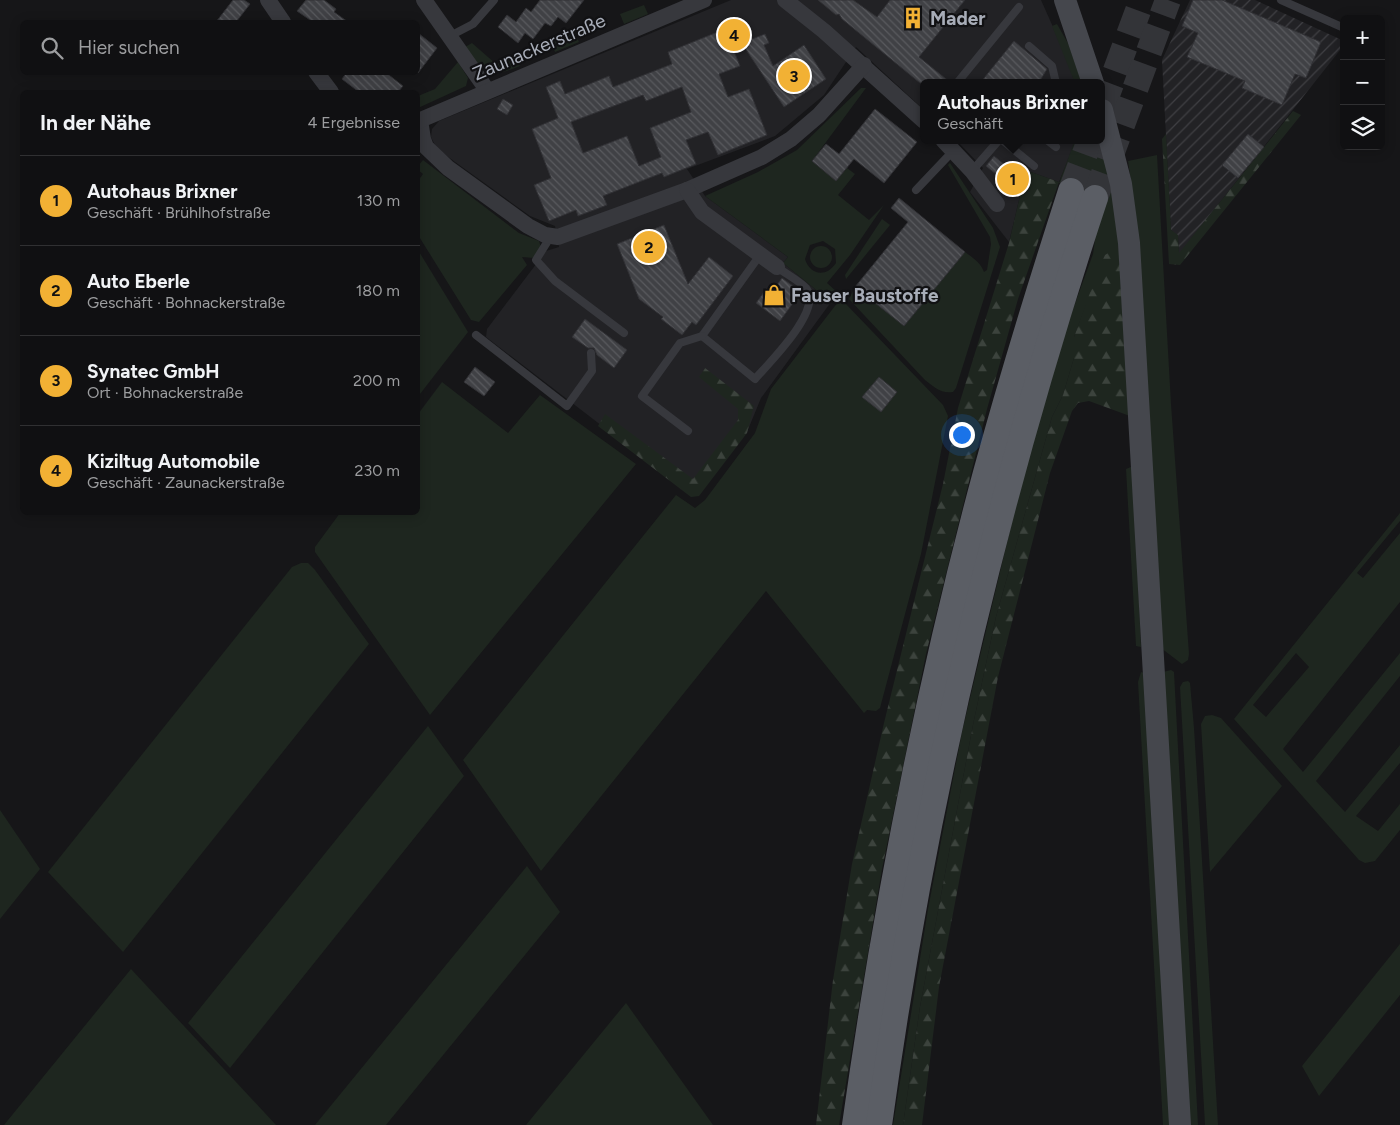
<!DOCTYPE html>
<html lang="de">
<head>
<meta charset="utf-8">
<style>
	:root { --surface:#101012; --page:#1e1e20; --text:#f1f3f6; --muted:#9c9d9f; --line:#303032; --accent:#f2b134 }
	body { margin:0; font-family:Figtree,sans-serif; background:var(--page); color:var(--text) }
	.controls { position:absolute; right:15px; top:15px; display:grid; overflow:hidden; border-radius:8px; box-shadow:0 2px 12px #0003 }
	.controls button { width:45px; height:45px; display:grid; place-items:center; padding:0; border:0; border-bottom:1px solid var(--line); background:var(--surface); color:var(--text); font:25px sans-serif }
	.you { position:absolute; left:961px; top:434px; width:18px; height:18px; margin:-12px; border:4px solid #fff; border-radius:50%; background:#1a73e8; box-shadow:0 0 0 8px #1a73e833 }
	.badge { display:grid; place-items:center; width:32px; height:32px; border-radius:50%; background:var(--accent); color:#111; font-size:16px; font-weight:700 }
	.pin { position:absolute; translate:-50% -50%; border:2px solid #fff; box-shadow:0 1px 5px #0006 }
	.popup { position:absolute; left:920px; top:79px; width:185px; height:65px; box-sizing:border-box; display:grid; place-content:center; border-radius:8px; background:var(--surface); filter:drop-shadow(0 1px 4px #0005); font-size:16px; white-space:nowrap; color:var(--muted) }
	.popup b { font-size:19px; color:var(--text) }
	.popup::after { content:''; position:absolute; left:50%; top:100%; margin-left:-10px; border:10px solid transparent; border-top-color:var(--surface) }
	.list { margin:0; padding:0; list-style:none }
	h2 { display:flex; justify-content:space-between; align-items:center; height:65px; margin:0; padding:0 20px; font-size:21px }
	h2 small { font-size:16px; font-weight:400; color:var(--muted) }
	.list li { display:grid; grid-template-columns:32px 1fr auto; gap:15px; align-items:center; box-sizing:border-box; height:90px; padding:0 20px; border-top:1px solid var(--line) }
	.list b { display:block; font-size:19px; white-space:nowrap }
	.list p { margin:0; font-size:16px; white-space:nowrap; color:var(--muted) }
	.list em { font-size:16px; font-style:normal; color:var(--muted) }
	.icon { flex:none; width:28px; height:28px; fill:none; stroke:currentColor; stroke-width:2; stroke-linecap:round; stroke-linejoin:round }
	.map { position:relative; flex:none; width:1400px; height:1125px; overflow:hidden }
	.search { position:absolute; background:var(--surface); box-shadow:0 2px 12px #0003; left:20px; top:20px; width:400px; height:55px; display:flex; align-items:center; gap:12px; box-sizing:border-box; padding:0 18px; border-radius:8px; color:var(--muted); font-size:19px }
	.panel { position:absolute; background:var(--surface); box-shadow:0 2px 12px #0003; left:20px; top:90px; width:400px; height:425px; border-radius:8px }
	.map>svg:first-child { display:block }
	.built { fill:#222225 }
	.industrial { fill:url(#industrial-furrows) }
	.green { fill:#1e261f; fill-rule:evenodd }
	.forest { fill:url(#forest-firs) }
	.building { fill:url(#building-back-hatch); stroke:#303034; fill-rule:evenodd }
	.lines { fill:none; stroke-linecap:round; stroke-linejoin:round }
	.trunk-tunnel { stroke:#333438; stroke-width:26; stroke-dasharray:26 13; stroke-linecap:butt }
	.service { stroke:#37383d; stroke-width:8 }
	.minor { stroke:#37383d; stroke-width:16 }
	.secondary { stroke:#45474d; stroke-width:22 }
	.trunk { stroke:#5b5e65; stroke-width:26 }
	.labels { text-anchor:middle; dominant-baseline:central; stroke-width:4.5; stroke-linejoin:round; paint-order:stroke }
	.poi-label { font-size:19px; font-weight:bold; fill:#a8adb8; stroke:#111113; text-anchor:start }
	.street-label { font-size:19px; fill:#a8adb8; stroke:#111113 }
</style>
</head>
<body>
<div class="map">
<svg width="1400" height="1125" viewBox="0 0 1400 1125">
	<defs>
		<pattern id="industrial-furrows" width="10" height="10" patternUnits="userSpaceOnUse" patternTransform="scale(1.25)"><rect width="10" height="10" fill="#222225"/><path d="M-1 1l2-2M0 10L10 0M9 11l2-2" fill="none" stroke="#3f3f43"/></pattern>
		<pattern id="forest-firs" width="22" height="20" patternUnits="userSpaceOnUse" patternTransform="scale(1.25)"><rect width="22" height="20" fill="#1e261f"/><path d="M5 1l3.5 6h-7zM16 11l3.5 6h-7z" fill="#3c433d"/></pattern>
		<pattern id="building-back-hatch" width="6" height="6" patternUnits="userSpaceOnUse" patternTransform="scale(1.25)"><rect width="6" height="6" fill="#404145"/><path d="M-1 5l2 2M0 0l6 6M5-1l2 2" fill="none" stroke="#595a5e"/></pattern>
	</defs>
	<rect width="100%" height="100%" fill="#161618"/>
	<!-- built -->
	<g class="built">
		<polygon points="731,0 1041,0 1078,83 924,83 924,110 856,47 824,95 775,136 687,169 705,196 788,257 783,263 831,302 761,398 747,432 692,495 486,337 487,329 546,251 559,247 555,226 530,216 437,149 431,137 432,129 439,121"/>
		<polygon points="956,140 1076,140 1059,182 1031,172 1024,179 1009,242 970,192 983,168"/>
	</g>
	<!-- industrial -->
	<polygon class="industrial" points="1190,0 1255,0 1344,41 1344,45 1179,254 1178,236 1171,230 1162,60"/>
	<!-- green -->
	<g class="green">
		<polygon points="644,5 648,14 624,24 620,14"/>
		<polygon points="1057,24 1069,45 1082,83 1075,83 1052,26"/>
		<polygon points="575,33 579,42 555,52 551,42"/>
		<path d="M472,43l24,21 20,-7 4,9c-33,13 -35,8 -55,-19z"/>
		<polygon points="458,62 468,78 466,86 418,108 418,96 435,89"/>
		<path d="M861,88h5l-54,73 24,20 11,-13 8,6 -17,21 31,25 15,-15 -34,50 -23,28 10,9v5l-6,5 -48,-39 5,-6 -83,-61 53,-24 39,-22zM823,241l12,8 1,14c-10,15 -26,12 -31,-4l5,-14z"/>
		<polygon points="1075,140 1099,140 1112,184 1123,254 1105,255 1074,337 1074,358 1063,395 1052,417 996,617 973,725 920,1007 903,1125 893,1125 928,909 962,732 1023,475 1069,320 1093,254 1097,225 1106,199 1059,183"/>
		<polygon points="1157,155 1171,404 1189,654 1188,660 1182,664 1161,648 1134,203 1128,161"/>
		<polygon points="423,160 519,233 539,241 541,247 534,258 522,257 527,265 479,322 471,320 418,235 418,181 423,174 418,170 418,166"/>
		<path d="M950,163l43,65 7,19 -44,141 -3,4c-12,2 -19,-5 -28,-12l-76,-81 6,-12 49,39 61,-74c7,5 16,11 19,20l3,-2 4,-26 -1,-7 -42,-72z"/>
		<polygon points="882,219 890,225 846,279 845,275"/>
		<circle cx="821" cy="257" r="11"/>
		<polygon points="418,250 468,332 420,394 418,390"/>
		<polygon points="838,302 844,302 943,405 948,416 921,554 880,708 876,711 867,710 864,713 766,591 541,871 463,760 676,495 695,508 705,500 755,433 771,389"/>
		<polygon points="442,382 508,433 540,395 636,464 430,715 315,552 315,547 340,513 418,512 418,414"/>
		<polygon points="1133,466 1141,647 1136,646 1126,469"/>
		<path d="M1400,513v8l-43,52 6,5 37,-45v69l-117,147 20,23 97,-119v23l-84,105 29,31 55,-67v18l-44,53 22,15 22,-27v26l-25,31 -10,2 -6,-3 -125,-141zM1296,653l13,14 -43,50 -13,-12z"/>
		<polygon points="301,563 308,563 315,570 369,644 123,952 48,872 292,567"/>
		<polygon points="1171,670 1174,672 1198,1125 1188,1125 1163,672"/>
		<polygon points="1141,672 1144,673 1172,1125 1163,1125 1138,682"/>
		<polygon points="1188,681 1190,683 1194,728 1218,1125 1205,1125 1180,687 1183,682"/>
		<polygon points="1212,715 1221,718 1282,786 1210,872 1201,724 1205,716"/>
		<polygon points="428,726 464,776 230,1068 188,1023"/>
		<polygon points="0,810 40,869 0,919"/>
		<polygon points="527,866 560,912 386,1125 315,1125"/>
		<polygon points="1400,944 1400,995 1319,1096 1302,1066"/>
		<polygon points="131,969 276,1125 4,1125"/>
		<polygon points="626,1003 713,1125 526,1125"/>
	</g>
	<!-- forest -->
	<g class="forest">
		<polygon points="1293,111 1301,115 1180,265 1169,264 1162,139 1166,134 1171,230 1178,235 1179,253"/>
		<polygon points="1031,172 1059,182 1018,299 987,409 926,654 882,869 839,1125 816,1125 833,980 852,864 884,723 943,484 958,408 1009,243 1024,179"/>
		<polygon points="1113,250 1119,251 1130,416 1089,401 1078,403 1072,411 1050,473 998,677 939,987 922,1125 903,1125 920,1007 973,725 996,617 1052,417 1063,395 1074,358 1074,337 1098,270 1105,255"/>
		<polygon points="705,368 754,406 747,433 699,496 691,497 598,426 605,414 693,479 738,420 738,409 699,377"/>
	</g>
	<!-- building -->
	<g class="building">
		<polygon points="233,0 244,0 250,4 236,22 216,22"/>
		<polygon points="306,0 324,0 336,9 334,12 348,22 313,22 297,11"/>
		<polygon points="540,0 584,0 566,23 558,17 551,26 545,23 533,39 525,33 518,43 498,27 507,15 516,22 526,8 531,12"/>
		<polygon points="818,0 853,0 877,17 890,0 965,0 919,57 951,83 920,83 842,19 839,14 836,15"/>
		<polygon points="1193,0 1222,0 1321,42 1306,78 1295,74 1282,105 1242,88 1245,81 1187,57 1198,33 1182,26"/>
		<polygon points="745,21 752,39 765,34 769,43 764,45 773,66 804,45 826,79 784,107 731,27"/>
		<path d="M725,29l15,37 -21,8 9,23 21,-8 18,46 -49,20 -10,-23 -22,8 10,24 -32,13 -2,-4 -59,23 4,9 -29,11 -2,-6 -27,11 -15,-36 17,-7 -19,-49 26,-11 -12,-31 14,-6 5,13 44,-18 4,11 59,-23 -4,-12zM682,87l9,25 -41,16 11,29 -22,9 -12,-30 -44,17 -12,-31 72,-27 3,6z"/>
		<polygon points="418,33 437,48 418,73"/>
		<polygon points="1014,41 1047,69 1041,79 1038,83 980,83"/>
		<polygon points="347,72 385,72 403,86 398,92 359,92 342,79"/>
		<polygon points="503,99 513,105 507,115 497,109"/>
		<polygon points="875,109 917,142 884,183 854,159 836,181 812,161 826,144 839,154"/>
		<polygon points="1248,134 1264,147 1238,178 1222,165"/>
		<polygon points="994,156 1022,179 1014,189 986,166"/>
		<polygon points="899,198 965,252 904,326 855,287 908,222 891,208"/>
		<polygon points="664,225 688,284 709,257 733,276 696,325 692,322 682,335 661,319 663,317 639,299 617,244"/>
		<polygon points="782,278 801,292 780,321 756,303 767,288 772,292"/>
		<polygon points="585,319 627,350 614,368 597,355 594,348 588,348 572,337"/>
		<polygon points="475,367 495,382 484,396 464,382"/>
		<polygon points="879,377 897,392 881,412 862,397"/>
	</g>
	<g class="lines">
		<!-- trunk-tunnel -->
		<g class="trunk-tunnel">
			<polyline points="1102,108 1142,0"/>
			<polyline points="1071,191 1090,140"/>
			<polyline points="1095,198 1168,0"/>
		</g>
		<!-- service -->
		<g class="service">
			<polyline points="1281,0 1344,28"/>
			<polyline points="450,36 473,24 494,0"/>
			<polyline points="1029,46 1052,66 1056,83"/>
			<polyline points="957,83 1019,7"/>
			<polyline points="1002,140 1034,166"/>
			<polyline points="1047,140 1056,147"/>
			<polyline points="972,171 999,140"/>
			<polyline points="916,190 953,151"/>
			<polyline points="551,236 536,260 555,281 624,333"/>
			<path d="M760,255l-58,81 53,43c14,-16 69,-70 51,-91 -8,-8 -20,-14 -29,-21"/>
			<polyline points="476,335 567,406 592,371 591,353"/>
			<polyline points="688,431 642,396 680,343 702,336"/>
		</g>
		<!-- minor -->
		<g class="minor">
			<polyline points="268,0 283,22"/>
			<polyline points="424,0 487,90"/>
			<polyline points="785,0 824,31 924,121"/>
			<polyline points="316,72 331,92"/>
			<polyline points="420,120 423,139 426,147 448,168 528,226 545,235 558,237 687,190 762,157 791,139 819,115 864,65"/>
			<polyline points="418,121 704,0"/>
			<polyline points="943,140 972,171 997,204"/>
			<polyline points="687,190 702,212 777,267"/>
		</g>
		<!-- secondary -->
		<g class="secondary">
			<polyline points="1065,0 1093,83"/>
			<polyline points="1102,110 1121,184 1129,243 1180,1125"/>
		</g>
		<!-- trunk -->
		<g class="trunk">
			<path d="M855,1125c31,-220 73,-438 131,-652 26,-95 55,-189 85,-282"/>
			<path d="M879,1125c43,-316 116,-625 216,-927"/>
		</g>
	</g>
	<!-- icons -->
	<defs>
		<g id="building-bare" transform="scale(1.725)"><path d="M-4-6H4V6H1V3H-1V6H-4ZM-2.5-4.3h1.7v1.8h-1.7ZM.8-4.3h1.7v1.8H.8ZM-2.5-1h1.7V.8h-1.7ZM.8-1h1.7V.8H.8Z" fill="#f2b134" stroke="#111113" stroke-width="2.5" paint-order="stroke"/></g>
		<g id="shop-bare" transform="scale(1.725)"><path d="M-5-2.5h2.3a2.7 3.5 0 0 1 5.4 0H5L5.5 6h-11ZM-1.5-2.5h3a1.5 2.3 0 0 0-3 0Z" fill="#f2b134" stroke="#111113" stroke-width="2.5" paint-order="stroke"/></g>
	</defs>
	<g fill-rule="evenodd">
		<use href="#building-bare" x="913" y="18"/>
		<use href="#shop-bare" x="774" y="295"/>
	</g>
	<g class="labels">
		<!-- poi labels -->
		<g class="poi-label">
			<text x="930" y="18">Mader</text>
			<text x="791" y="295">Fauser Baustoffe</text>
		</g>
		<!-- street labels -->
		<g class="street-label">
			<text transform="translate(539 47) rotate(-23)">Zaunackerstraße</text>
		</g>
	</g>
</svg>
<div class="controls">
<button>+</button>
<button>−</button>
<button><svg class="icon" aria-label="layers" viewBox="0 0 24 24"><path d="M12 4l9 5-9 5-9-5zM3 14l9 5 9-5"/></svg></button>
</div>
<div class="you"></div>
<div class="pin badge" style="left:1013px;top:179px">1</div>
<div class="popup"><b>Autohaus Brixner</b>Geschäft</div>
<div class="pin badge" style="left:649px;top:247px">2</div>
<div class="pin badge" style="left:794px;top:76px">3</div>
<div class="pin badge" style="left:734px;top:35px">4</div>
<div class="search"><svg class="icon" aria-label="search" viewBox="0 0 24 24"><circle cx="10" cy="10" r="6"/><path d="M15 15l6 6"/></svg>Hier suchen</div>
<section class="panel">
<h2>In der Nähe<small>4 Ergebnisse</small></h2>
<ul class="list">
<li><span class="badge">1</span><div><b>Autohaus Brixner</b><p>Geschäft · Brühlhofstraße</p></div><em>130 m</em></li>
<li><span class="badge">2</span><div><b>Auto Eberle</b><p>Geschäft · Bohnackerstraße</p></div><em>180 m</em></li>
<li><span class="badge">3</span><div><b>Synatec GmbH</b><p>Ort · Bohnackerstraße</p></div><em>200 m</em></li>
<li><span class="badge">4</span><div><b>Kiziltug Automobile</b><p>Geschäft · Zaunackerstraße</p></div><em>230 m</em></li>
</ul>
</section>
</div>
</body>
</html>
